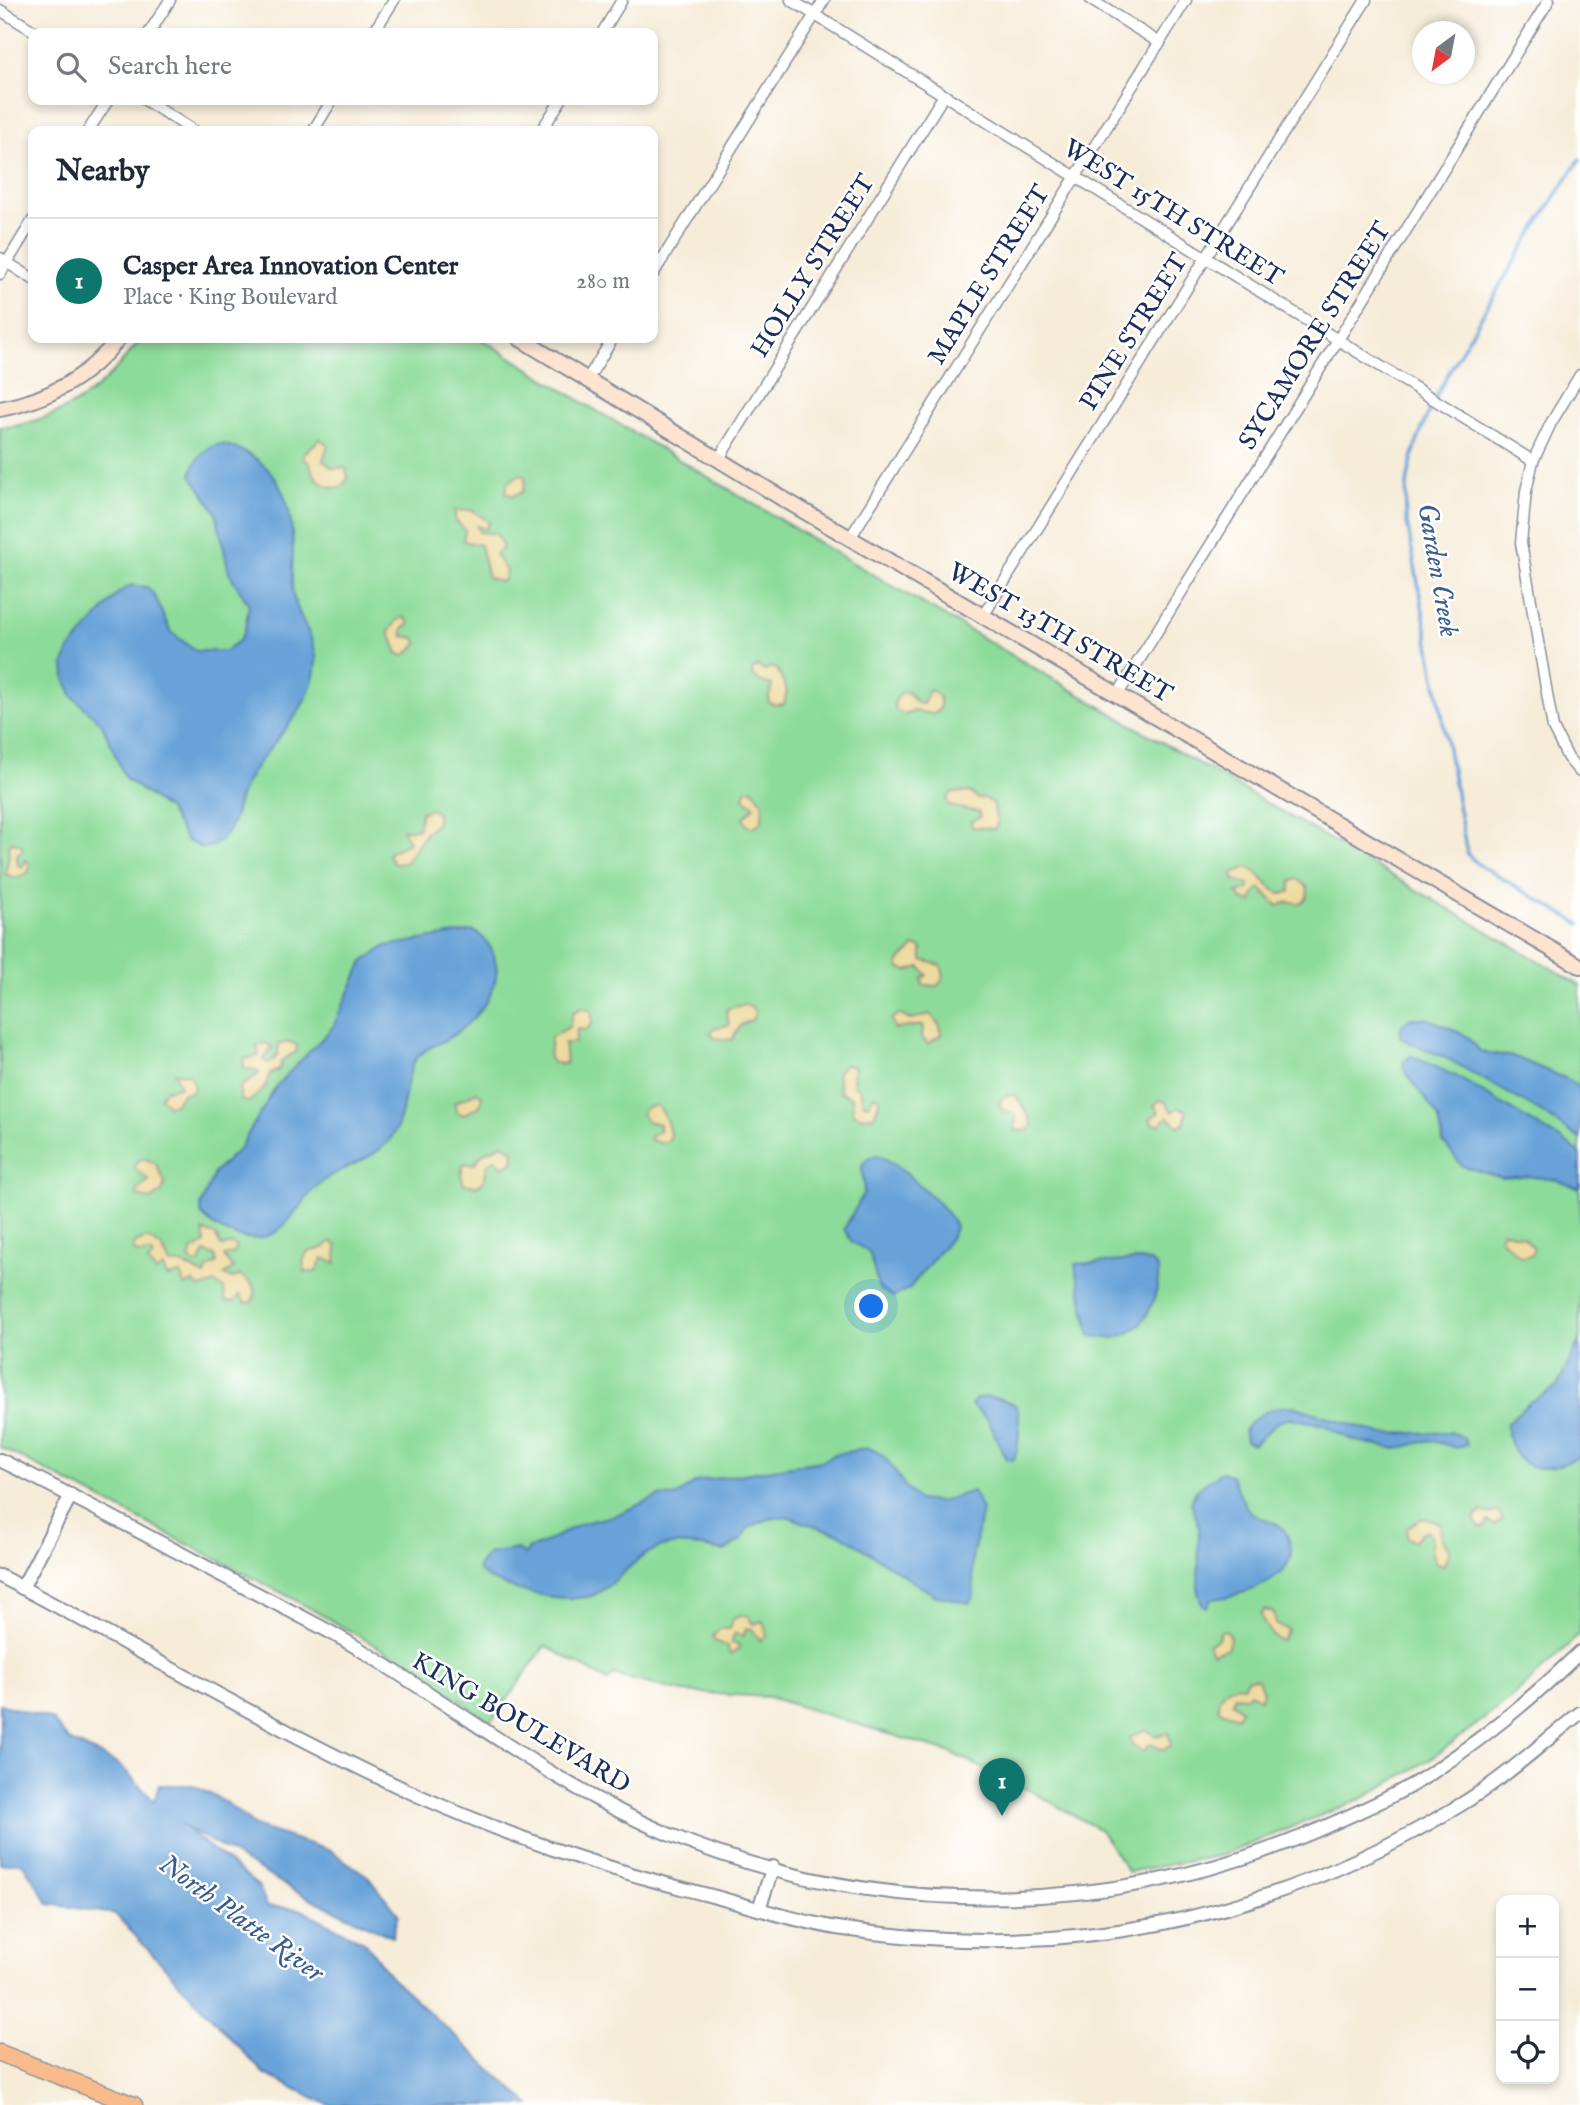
<!DOCTYPE html>
<html lang="en">
<head>
<meta charset="utf-8">
<style>
	:root { --surface:#fff; --page:#f6f6f7; --text:#1f2937; --muted:#747a83; --line:#e0e1e3; --accent:#0f766e }
	body { margin:0; font-family:"IM FELL English",serif; background:var(--page); color:var(--text) }
	.controls { position:absolute; right:21px; bottom:21px; display:grid; overflow:hidden; border-radius:14px; box-shadow:0 4px 10px #0003 }
	.controls button { width:63px; height:63px; display:grid; place-items:center; padding:0; border:0; border-bottom:2px solid var(--line); background:var(--surface); color:var(--text); font:35px sans-serif }
	.compass { position:absolute; left:1412px; top:21px; width:63px; height:63px; border-radius:50%; background:var(--surface); box-shadow:0 4px 10px #0003; rotate:212deg }
	.you { position:absolute; left:872px; top:1307px; width:24px; height:24px; margin:-18px; border:5px solid #fff; border-radius:50%; background:#1a73e8; box-shadow:0 0 0 10px #1a73e833 }
	.badge { display:grid; place-items:center; width:46px; height:46px; border-radius:50%; background:var(--accent); color:#fff; font-size:23px; font-weight:700 }
	.pin { position:absolute; translate:-50% -58px; filter:drop-shadow(0 2px 4px #0008) }
	.pin::after { content:''; position:absolute; top:37px; width:24px; height:21px; background:inherit; clip-path:polygon(0 0,100% 0,50% 100%) }
	.list { margin:0; padding:0; list-style:none }
	h2 { display:flex; justify-content:space-between; align-items:center; height:91px; margin:0; padding:0 28px; font-size:30px }
	h2 small { font-size:23px; font-weight:400; color:var(--muted) }
	.list li { display:grid; grid-template-columns:46px 1fr auto; gap:21px; align-items:center; box-sizing:border-box; height:126px; padding:0 28px; border-top:2px solid var(--line) }
	.list b { display:block; font-size:26px; white-space:nowrap }
	.list p { margin:0; font-size:23px; white-space:nowrap; color:var(--muted) }
	.list em { font-size:23px; font-style:normal; color:var(--muted) }
	.icon { flex:none; width:38px; height:38px; fill:none; stroke:currentColor; stroke-width:2; stroke-linecap:round; stroke-linejoin:round }
	.map { position:relative; flex:none; width:1580px; height:2105px; overflow:hidden }
	.search { position:absolute; background:var(--surface); box-shadow:0 4px 10px #0003; left:28px; top:28px; width:630px; height:77px; display:flex; align-items:center; gap:18px; box-sizing:border-box; padding:0 24px; border-radius:14px; color:var(--muted); font-size:26px }
	.panel { position:absolute; background:var(--surface); box-shadow:0 4px 10px #0003; left:28px; top:126px; width:630px; height:217px; border-radius:14px }
	.map>svg:first-child { display:block }
	.green { fill:#8ddb9a; stroke:#54857c; stroke-width:2 }
	.sand { fill:#eeda9e; stroke:#84847e; stroke-width:2 }
	.water { fill:#68a2d8; stroke:#42689b; stroke-width:2 }
	.lines { fill:none; stroke-linecap:round; stroke-linejoin:round }
	.stream { stroke:#68a2d8; stroke-width:3.5 }
	.minor-casing { stroke:#888e9b; stroke-width:13 }
	.tertiary-casing { stroke:#888e9b; stroke-width:16 }
	.secondary-casing { stroke:#888e9b; stroke-width:18 }
	.primary-casing { stroke:#888e9b; stroke-width:19 }
	.minor { stroke:#fff; stroke-width:10 }
	.tertiary { stroke:#fff; stroke-width:12 }
	.secondary { stroke:#fde4d1; stroke-width:14 }
	.primary { stroke:#fabb8c; stroke-width:16 }
	.labels { text-anchor:middle; dominant-baseline:central; stroke-width:5; stroke-linejoin:round; paint-order:stroke }
	.street-label { font-size:26px; fill:#1b2f5e; stroke:#fff }
	.water-label { font-size:28px; font-style:italic; fill:#3a5d8f; stroke:#fff }
</style>
</head>
<body>
<div class="map">
<svg width="1580" height="2105" viewBox="0 0 1580 2105">
	<rect width="100%" height="100%" fill="#fff"/>
	<filter id="ink" filterUnits="userSpaceOnUse"><feTurbulence type="fractalNoise" baseFrequency=".0143" numOctaves="2"/><feDisplacementMap in="SourceGraphic" scale="14" xChannelSelector="R" yChannelSelector="G"/><feConvolveMatrix kernelMatrix="1 2 1 2 8 2 1 2 1" color-interpolation-filters="sRGB"/></filter>
	<filter id="wash" filterUnits="userSpaceOnUse"><feTurbulence type="fractalNoise" baseFrequency=".00686" numOctaves="4" result="noise"/><feDisplacementMap in="SourceGraphic" scale="28" xChannelSelector="R" yChannelSelector="G"/><feGaussianBlur stdDeviation="1.57" result="paint"/><feColorMatrix in="noise" values="0 0 0 0 0 0 0 0 0 0 0 0 0 0 0 0 0 1.4 0 .05"/><feComposite in="paint" operator="in"/></filter>
	<g filter="url(#wash)">
		<rect width="100%" height="100%" fill="#f6ecd8"/>
		<!-- green -->
		<path class="green" d="M142,338h338l107,67 249,148 744,432v649l-71,66 -77,58 -69,40 -140,57 -95,17 -28,-42 -73,-41 -76,-36 -182,-56 -86,-5 -70,-17 -5,6 -63,-35 -54,76 -88,-61 -115,-65 -288,-149v-1020c13,1 24,-3 37,-7 50,-15 73,-43 105,-82z"/>
		<!-- sand -->
		<g class="sand">
			<path d="M320,439l8,6 -5,15 9,8h14l2,10 -6,9c-14,4 -31,-9 -32,-24l-7,-4 1,-6z"/>
			<polygon points="521,474 526,479 523,492 512,496 506,492 507,483"/>
			<polygon points="472,510 489,522 486,529 477,526 479,532 497,534 503,548 495,554 506,571 503,582 488,578 480,545 463,541 465,530 455,520 455,511"/>
			<polygon points="404,617 410,624 403,629 403,636 415,638 418,644 404,656 398,653 389,632 397,620"/>
			<polygon points="758,666 764,671 770,667 778,670 787,691 784,704 774,705 768,702 772,685 762,682 752,675 752,670"/>
			<path d="M929,690c10,2 13,11 10,20l-6,4 -19,-3 -9,4 -9,-5 -2,-7 7,-10 7,-1 9,11 6,1z"/>
			<polygon points="752,788 763,802 762,821 754,827 748,826 743,818 755,806 744,798 746,790"/>
			<polygon points="970,792 978,799 984,798 993,803 997,823 995,829 972,827 971,821 980,817 979,812 949,806 947,799 951,793"/>
			<polygon points="430,809 437,813 437,823 425,834 405,863 394,864 388,855 390,852 409,842 402,829 418,829 421,812"/>
			<polygon points="13,842 22,845 22,851 17,854 18,865 22,867 26,860 30,865 28,873 16,878 5,874 9,856 8,844"/>
			<path d="M1248,867c15,7 19,21 33,27l9,-2 1,-11 7,-2 10,9 -1,10 -6,5 -13,-1 -10,4 -18,-18 -5,4 -3,10 -9,-2 -6,-7 12,-4v-5l-15,-4 -1,-7z"/>
			<polygon points="915,946 922,948 922,960 941,965 944,977 938,986 923,985 922,979 927,975 920,967 907,971 899,968 899,961"/>
			<polygon points="746,1004 755,1011 753,1019 741,1025 732,1040 714,1038 711,1033 714,1028 729,1025 726,1009"/>
			<polygon points="581,1008 592,1011 592,1024 586,1030 577,1029 575,1043 564,1043 566,1064 553,1063 549,1058 551,1037 569,1027 573,1012"/>
			<polygon points="899,1014 910,1020 930,1014 940,1026 941,1035 928,1044 922,1038 923,1025 895,1029 891,1019"/>
			<polygon points="290,1042 297,1045 296,1052 282,1060 279,1070 270,1074 264,1089 249,1102 240,1100 240,1087 259,1074 257,1070 244,1069 244,1059 259,1056 257,1045 266,1043 272,1047 264,1060 269,1064 277,1056 279,1044"/>
			<polygon points="845,1064 854,1067 853,1085 860,1089 863,1103 869,1104 874,1095 880,1099 874,1116 862,1117 853,1113 852,1098 840,1092 837,1073"/>
			<polygon points="174,1072 190,1075 194,1087 192,1092 182,1094 175,1104 168,1105 160,1097 165,1090 180,1087"/>
			<polygon points="477,1092 482,1096 480,1106 463,1115 457,1112 454,1103"/>
			<path d="M1012,1094c7,3 20,25 20,33l-7,4 -10,-1 1,-16 -13,-4 -4,-5 4,-8z"/>
			<polygon points="1159,1100 1166,1102 1172,1112 1179,1107 1187,1111 1184,1124 1178,1126 1168,1117 1159,1125 1153,1124 1150,1119 1159,1112 1154,1106"/>
			<path d="M656,1105c9,6 16,27 13,36l-9,2 -10,-3v-4l9,-5v-7l-13,-3 -4,-7 3,-6z"/>
			<path d="M503,1144l11,7 -1,11 -10,5 -8,-8 -8,6c-2,9 0,16 -11,21l-12,-2 -3,-9 2,-11h11l9,-11z"/>
			<polygon points="144,1158 156,1164 165,1182 162,1192 151,1200 137,1196 137,1191 149,1180 134,1168 136,1162"/>
			<polygon points="203,1231 215,1235 222,1247 232,1244 236,1247 235,1253 224,1256 233,1269 224,1275 232,1279 240,1275 251,1283 256,1292 252,1302 245,1303 240,1295 234,1302 225,1301 224,1288 215,1283 201,1288 193,1282 184,1286 181,1274 167,1277 163,1267 156,1272 148,1262 153,1257 152,1253 139,1254 133,1250 135,1243 146,1238 162,1247 170,1264 183,1264 205,1276 207,1269 217,1263 215,1256 205,1252 199,1264 193,1263 189,1258 193,1250 205,1243"/>
			<polygon points="1502,1231 1524,1237 1534,1248 1531,1255 1521,1257 1499,1237"/>
			<polygon points="331,1241 337,1246 336,1263 323,1258 316,1272 305,1272 303,1262 307,1252 323,1248"/>
			<polygon points="1481,1511 1489,1514 1498,1511 1503,1520 1494,1525 1488,1521 1485,1527 1480,1528 1474,1519"/>
			<polygon points="1422,1518 1440,1523 1441,1539 1450,1549 1444,1565 1435,1563 1431,1550 1432,1538 1428,1532 1424,1531 1414,1541 1407,1538 1407,1528"/>
			<path d="M1264,1610l10,2 2,13 12,4 -6,12c-10,-2 -18,-16 -21,-26z"/>
			<polygon points="739,1616 748,1616 753,1624 763,1621 767,1636 760,1640 752,1629 746,1628 744,1636 735,1633 731,1643 738,1644 740,1648 730,1655 727,1646 715,1641 713,1636 720,1629 730,1629 733,1619"/>
			<polygon points="1226,1630 1230,1638 1228,1648 1212,1653 1208,1644 1218,1638 1220,1631"/>
			<path d="M1253,1678l5,1 5,14 -3,6 -10,-7 -4,5 -11,-1 -3,6 9,8 -4,7 -18,-7c-4,-15 10,-28 24,-24l4,-7z"/>
			<polygon points="1145,1729 1156,1736 1168,1733 1171,1745 1164,1750 1150,1744 1144,1752 1132,1745 1130,1738"/>
		</g>
		<!-- water -->
		<g class="water">
			<path d="M223,444c55,15 69,54 70,106 0,15 -3,33 1,48 5,21 24,44 22,66 -6,56 -56,82 -74,128 -7,16 -6,30 -18,44 -6,8 -12,12 -22,12l-15,-7 -19,-31 -43,-32 -23,-54 -29,-27 -8,-18 -1,-15 6,-15 48,-56 13,-8 16,2 6,6 18,39 25,19h29l15,-11 5,-10 4,-25 -20,-32 -13,-61 -25,-37c4,-16 15,-30 32,-31z"/>
			<path d="M473,931c12,5 18,15 22,28 9,33 -25,68 -53,83 -11,5 -23,10 -29,22 -10,22 -7,50 -20,71 -13,22 -46,30 -66,43 -33,22 -40,73 -91,58 -15,-5 -24,-10 -35,-22v-9l13,-32 25,-24 38,-64 56,-58 30,-65 23,-16z"/>
			<polygon points="1411,1018 1429,1019 1450,1028 1468,1037 1481,1052 1515,1057 1567,1079 1580,1088 1580,1139 1541,1112 1446,1058 1404,1040 1400,1036 1401,1026"/>
			<polygon points="1411,1056 1454,1075 1570,1145 1580,1154 1580,1189 1557,1180 1526,1176 1502,1178 1462,1166 1443,1142 1439,1119 1433,1110 1404,1070 1403,1062"/>
			<path d="M877,1155c19,6 73,54 78,72l-3,9 -43,53 -16,8 -14,-8 -10,-37 -17,-10 -8,-13 20,-36 -2,-28 6,-7z"/>
			<path d="M1139,1260l12,1 7,8c2,25 -12,62 -40,68 -9,3 -19,-1 -28,-1l-15,-72z"/>
			<path d="M1580,1339v117c-37,21 -69,17 -74,-32l24,-22 27,-15z"/>
			<path d="M986,1397c8,1 22,2 29,8 7,6 4,49 -2,55l-7,-1 -18,-39 -17,-15 5,-6z"/>
			<path d="M1293,1406l88,28 70,-2 12,5 4,7 -10,4 -27,-8 -34,9 -44,-9 -28,-15 -32,-7 -15,4 -23,22 -8,-3 -2,-10c11,-17 29,-25 49,-25z"/>
			<path d="M867,1448c25,4 30,37 52,52l20,2 34,-11 9,19 -10,48 2,38 -5,7 -35,-8 -92,-60 -56,-19 -17,3 -20,8 -7,12 -17,12c-23,-3 -47,-12 -69,-2 -26,11 -37,34 -62,46 -23,10 -103,-6 -117,-26l10,-15 30,-5 8,6 4,-7 12,-3 38,-21 37,-9 43,-19 16,1 21,-15 125,-21 14,-7z"/>
			<path d="M1221,1472l10,3c5,10 12,30 20,38 10,8 24,5 33,17 30,46 -43,67 -73,69l-4,8 -4,-2 -5,-11 1,-68 -8,-23 5,-13z"/>
			<polygon points="0,1704 51,1719 69,1740 120,1765 154,1801 159,1785 193,1785 225,1802 255,1826 331,1851 369,1877 398,1914 392,1937 297,1892 181,1824 258,1886 267,1906 300,1909 366,1943 390,1976 530,2105 329,2105 264,2074 115,1914 49,1904 22,1862 0,1864"/>
		</g>
		<g class="lines">
			<!-- stream -->
			<path class="stream" d="M1580,159c-34,51 -66,102 -97,155 -36,61 -82,131 -77,203l61,337 12,11 101,59"/>
		</g>
	</g>
	<g filter="url(#ink)">
		<g class="lines">
			<!-- minor casing -->
			<g class="minor-casing">
				<g id="minor">
					<polyline points="791,0 1533,461"/>
					<polyline points="1091,0 1160,43"/>
					<polyline points="0,10 37,33"/>
					<polyline points="149,33 170,0"/>
					<polyline points="373,33 394,0"/>
					<polyline points="602,33 622,0"/>
					<polyline points="145,100 194,131"/>
					<polyline points="88,131 108,100"/>
					<polyline points="313,131 332,100"/>
					<polyline points="541,131 561,100"/>
					<polyline points="0,258 33,279"/>
					<polyline points="0,274 33,220"/>
					<polyline points="653,274 824,0"/>
					<polyline points="1580,375 1551,423 1533,461 1526,491 1521,543 1553,728 1568,758 1580,772"/>
					<polyline points="587,380 613,338"/>
					<polyline points="718,460 944,95"/>
					<polyline points="850,538 1186,0"/>
					<polyline points="983,616 1366,0"/>
					<polyline points="1118,694 1549,0"/>
				</g>
			</g>
			<!-- tertiary casing -->
			<g class="tertiary-casing">
				<g id="tertiary">
					<path d="M0,1460c76,37 151,78 227,118 41,22 84,42 124,66 106,63 203,142 317,190 214,89 458,84 668,-12 31,-14 65,-29 94,-48 54,-36 104,-77 150,-122"/>
					<path d="M0,1576c140,73 276,155 419,220 94,42 193,75 293,100 41,11 83,25 125,32 223,35 427,-5 620,-121 44,-26 83,-62 123,-94"/>
					<polyline points="22,1588 71,1495"/>
					<polyline points="759,1909 773,1867"/>
				</g>
			</g>
			<!-- secondary casing -->
			<g class="secondary-casing">
				<g id="secondary">
					<polyline points="519,338 785,500 1580,966"/>
					<path d="M0,409c50,-9 88,-32 119,-71"/>
				</g>
			</g>
			<!-- primary casing -->
			<g class="primary-casing">
				<polyline id="primary" points="0,2053 134,2105"/>
			</g>
			<!-- minor -->
			<use href="#minor" class="minor"/>
			<!-- tertiary -->
			<use href="#tertiary" class="tertiary"/>
			<!-- secondary -->
			<use href="#secondary" class="secondary"/>
			<!-- primary -->
			<use href="#primary" class="primary"/>
		</g>
	</g>
	<g class="labels">
		<!-- street labels -->
		<g class="street-label">
			<text transform="translate(1173 213) rotate(32)">WEST 15TH STREET</text>
			<text transform="translate(813 266) rotate(-58)">HOLLY STREET</text>
			<text transform="translate(989 275) rotate(-58)">MAPLE STREET</text>
			<text transform="translate(1134 332) rotate(-58)">PINE STREET</text>
			<text transform="translate(1315 336) rotate(-58)">SYCAMORE STREET</text>
			<text transform="translate(1060 633) rotate(30)">WEST 13TH STREET</text>
			<text transform="translate(521 1723) rotate(31)">KING BOULEVARD</text>
		</g>
		<!-- water labels -->
		<g class="water-label">
			<text transform="translate(1437 570) rotate(80)">Garden Creek</text>
			<text transform="translate(241 1919) rotate(36)">North Platte River</text>
		</g>
	</g>
</svg>
<div class="controls">
<button>+</button>
<button>−</button>
<button><svg class="icon" aria-label="locate" viewBox="0 0 24 24"><circle cx="12" cy="12" r="6"/><path d="M12 2v4M12 18v4M2 12h4M18 12h4"/></svg></button>
</div>
<svg class="compass" viewBox="-18 -18 36 36"><path d="M0-13l5 13h-10z" fill="#e53935"/><path d="M0 13l5-13h-10z" fill="#747a83"/></svg>
<div class="you"></div>
<div class="pin badge" style="left:1002px;top:1816px">1</div>
<div class="search"><svg class="icon" aria-label="search" viewBox="0 0 24 24"><circle cx="10" cy="10" r="6"/><path d="M15 15l6 6"/></svg>Search here</div>
<section class="panel">
<h2>Nearby<small></small></h2>
<ul class="list">
<li><span class="badge">1</span><div><b>Casper Area Innovation Center</b><p>Place · King Boulevard</p></div><em>280 m</em></li>
</ul>
</section>
</div>
</body>
</html>
